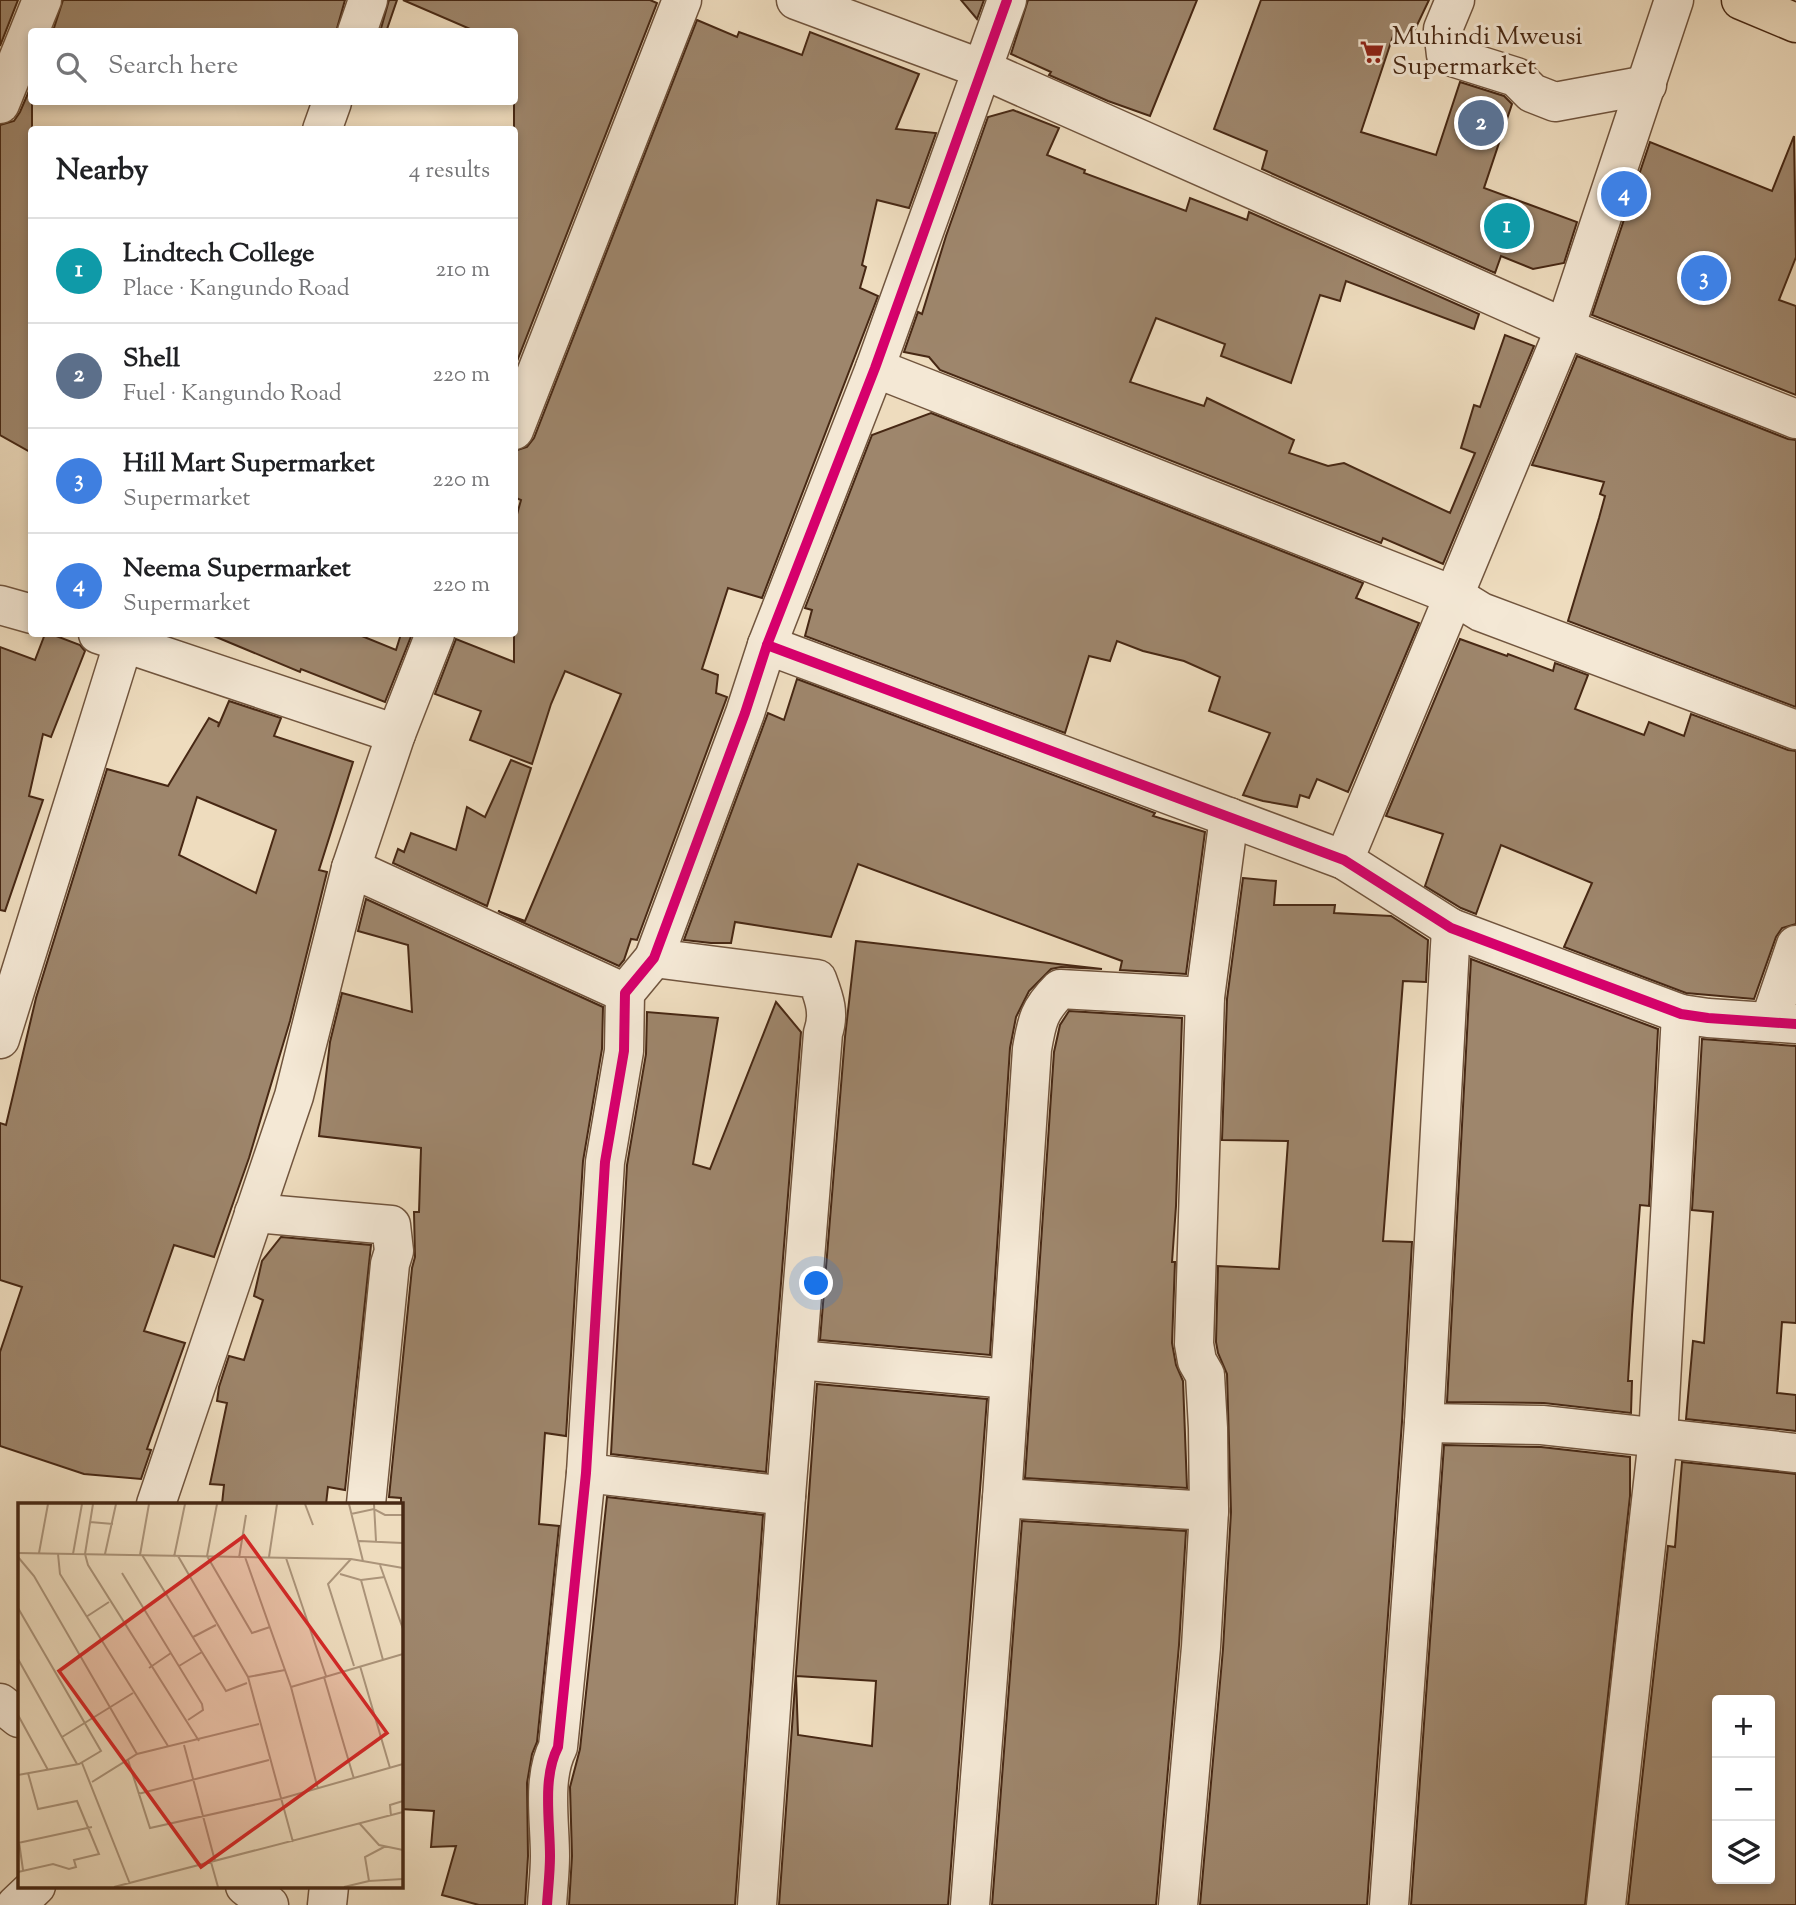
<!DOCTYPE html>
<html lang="en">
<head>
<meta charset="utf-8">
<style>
	:root { --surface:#fff; --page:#f6f6f6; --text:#202124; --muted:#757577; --line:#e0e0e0; --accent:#8f2418 }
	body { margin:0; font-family:"Sorts Mill Goudy",serif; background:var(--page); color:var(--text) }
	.controls { position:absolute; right:21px; bottom:21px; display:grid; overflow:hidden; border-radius:7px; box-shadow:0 4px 10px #0003 }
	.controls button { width:63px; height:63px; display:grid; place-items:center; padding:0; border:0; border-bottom:2px solid var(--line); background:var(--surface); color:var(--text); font:35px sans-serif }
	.you { position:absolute; left:817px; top:1284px; width:24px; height:24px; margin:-18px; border:5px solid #fff; border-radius:50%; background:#1a73e8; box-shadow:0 0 0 10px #1a73e833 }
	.badge { display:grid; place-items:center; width:46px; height:46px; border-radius:50%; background:var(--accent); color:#fff; font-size:23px; font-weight:700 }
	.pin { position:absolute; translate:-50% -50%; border:4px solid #fff; box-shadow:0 2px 7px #0006 }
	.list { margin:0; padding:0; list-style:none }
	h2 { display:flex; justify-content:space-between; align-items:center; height:91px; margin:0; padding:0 28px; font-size:30px }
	h2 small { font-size:23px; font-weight:400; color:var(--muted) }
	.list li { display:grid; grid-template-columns:46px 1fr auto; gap:21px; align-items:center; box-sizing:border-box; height:105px; padding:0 28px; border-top:2px solid var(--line) }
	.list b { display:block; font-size:26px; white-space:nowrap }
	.list p { margin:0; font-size:23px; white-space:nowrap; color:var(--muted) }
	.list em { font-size:23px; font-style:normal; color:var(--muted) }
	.icon { flex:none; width:38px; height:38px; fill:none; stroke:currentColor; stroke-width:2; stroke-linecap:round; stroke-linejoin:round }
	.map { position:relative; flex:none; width:1796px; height:1905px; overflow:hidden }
	.search { position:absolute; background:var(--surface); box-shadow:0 4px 10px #0003; left:28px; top:28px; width:490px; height:77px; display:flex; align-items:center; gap:18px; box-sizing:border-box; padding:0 24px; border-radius:7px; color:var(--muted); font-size:26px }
	.panel { position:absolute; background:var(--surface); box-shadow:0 4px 10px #0003; left:28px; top:126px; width:490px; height:511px; border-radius:7px }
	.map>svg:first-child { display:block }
	.building { fill:#9e866c; stroke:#472814; stroke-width:2; fill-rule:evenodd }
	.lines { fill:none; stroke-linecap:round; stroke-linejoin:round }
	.minor-casing { stroke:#71553e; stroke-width:41 }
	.highway-casing { stroke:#472814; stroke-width:41 }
	.minor { stroke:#f4e8d5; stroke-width:38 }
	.highway { stroke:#eedcbe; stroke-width:38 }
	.cycleway-casing { stroke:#f4e8d5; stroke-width:15 }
	.cycleway { stroke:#d6006c; stroke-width:10 }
	.labels { text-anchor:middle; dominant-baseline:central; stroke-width:6; stroke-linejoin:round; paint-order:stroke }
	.poi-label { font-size:26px; fill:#472814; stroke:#f4e8d5; text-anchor:start }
	.inset-road { fill:none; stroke:#ab947a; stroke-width:2 }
	.view { fill:#d62828; fill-opacity:0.15; stroke:#d62828; stroke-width:3.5 }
	.inset-edge { fill:none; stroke:#472814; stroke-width:3.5 }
</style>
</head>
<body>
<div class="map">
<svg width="1796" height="1905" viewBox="0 0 1796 1905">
	<rect width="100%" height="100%" fill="#eedcbe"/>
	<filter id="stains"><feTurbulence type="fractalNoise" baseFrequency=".00286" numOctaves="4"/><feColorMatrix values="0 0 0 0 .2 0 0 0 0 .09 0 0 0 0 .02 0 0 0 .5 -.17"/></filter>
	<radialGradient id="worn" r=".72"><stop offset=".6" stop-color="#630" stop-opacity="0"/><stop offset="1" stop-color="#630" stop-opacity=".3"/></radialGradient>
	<!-- building -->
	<g class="building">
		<polygon points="0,0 18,0 0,46"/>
		<polygon points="63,0 345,0 336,32 53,31"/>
		<polygon points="389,0 397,0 386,32 380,32"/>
		<polygon points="403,0 650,0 657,3 514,369 514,32 477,32"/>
		<polygon points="961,0 984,0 977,19"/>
		<polygon points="1028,0 1197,0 1150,116 1108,101 1049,75 1051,72 1011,54"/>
		<polygon points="1261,0 1429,0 1410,40 1394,33 1361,132 1436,155 1460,82 1504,96 1512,104 1484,188 1577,222 1564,263 1533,269 1501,256 1495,273 1262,169 1267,151 1214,129"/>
		<polygon points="697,20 737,37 739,32 802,55 810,32 919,74 896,129 936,133 909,208 877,200 862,265 866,267 860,288 878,296 762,598 728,588 702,669 718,675 716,693 727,697 637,940 631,939 624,960 619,966 498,911 525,921 621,694 565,671 551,704 532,764 470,740 481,711 435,694 456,639 514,662 514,525 521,500 514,497 514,451 527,447 534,438"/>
		<polygon points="32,84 32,453 0,435 0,125 14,121 20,112"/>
		<polygon points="1013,110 1059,128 1047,155 1085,170 1084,173 1186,211 1190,198 1247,220 1249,212 1479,314 1474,329 1346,281 1340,301 1320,295 1291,383 1221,356 1225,344 1156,318 1130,382 1204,406 1207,398 1294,440 1289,453 1328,466 1344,463 1450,513 1475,453 1461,448 1474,405 1480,407 1505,335 1534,346 1443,564 1383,538 1381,543 940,370 929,357 904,352 918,312 922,314 946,236 988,117"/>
		<polygon points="1794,136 1796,257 1779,300 1796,306 1796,395 1592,315 1650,142 1772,191"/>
		<polygon points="1577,356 1788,439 1796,440 1796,707 1568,621 1599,518 1605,496 1600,494 1604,482 1532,465"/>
		<polygon points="931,413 1363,583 1356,598 1419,623 1348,792 1317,779 1309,798 1300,795 1297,807 1263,801 1243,795 1270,733 1209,711 1220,677 1184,661 1143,651 1117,641 1110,661 1089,656 1065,733 805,636 812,610 805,608 872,435"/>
		<polygon points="45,634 51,634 80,645 85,651 51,737 43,734 29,796 43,800 5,911 0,910 0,647 35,660"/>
		<polygon points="209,634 357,634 396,650 401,634 412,634 385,702 301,669 300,672"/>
		<polygon points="1460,639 1507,656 1508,654 1553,671 1555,663 1588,675 1575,709 1644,735 1649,722 1684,736 1691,714 1788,750 1796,751 1796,924 1782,928 1776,937 1754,999 1686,993 1564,947 1592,883 1501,845 1476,914 1461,908 1425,886 1443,834 1386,816"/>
		<polygon points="797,679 1155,813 1153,816 1205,832 1186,974 1120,970 1122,961 858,864 831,937 735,922 731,943 711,943 684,940 768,713 784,720"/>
		<path d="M229,701l52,17 -7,18 79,26 -34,108 8,2 -37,149 -41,137 -35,99 -40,-12 -30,86 41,12 -38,106 4,1 -10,29 -57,-5 -84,-28v-94l22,-65 -22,-7v-157l6,2 30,-127 71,-229 61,17 41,-68 10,5 -1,4zM197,797l79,33 -20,63 -77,-38z"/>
		<polygon points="511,760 531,768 487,906 393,863 398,849 404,852 411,833 456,850 467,807 485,817"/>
		<polygon points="1243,878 1276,881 1274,905 1335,905 1334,913 1391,916 1428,940 1426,982 1403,981 1383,1241 1412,1242 1402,1422 1367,1905 1200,1905 1223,1649 1231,1512 1227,1374 1218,1353 1216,1342 1218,1266 1279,1269 1288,1141 1222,1140 1227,999"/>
		<polygon points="366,899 603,1007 602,1049 583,1161 566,1436 545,1433 539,1524 559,1526 537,1742 532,1754 527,1783 528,1856 525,1905 479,1905 442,1895 456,1846 431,1847 434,1811 401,1809 401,1498 389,1497 412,1268 415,1257 414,1212 419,1212 421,1148 319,1136 330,1042 342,993 412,1012 408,945 358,931"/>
		<polygon points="856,941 1102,969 1061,967 1051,969 1029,991 1016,1017 1010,1048 990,1355 820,1340 845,1037"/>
		<polygon points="1471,959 1658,1029 1649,1206 1640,1205 1632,1315 1628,1381 1632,1381 1631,1413 1544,1403 1447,1402"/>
		<polygon points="776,1002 801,1032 766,1472 611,1454 627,1165 646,1054 647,1012 718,1018 693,1164 710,1169"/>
		<polygon points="1069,1011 1182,1018 1176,1206 1172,1262 1175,1262 1172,1343 1176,1365 1183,1381 1187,1488 1025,1478 1054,1052 1060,1025"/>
		<polygon points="1702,1039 1796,1046 1796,1323 1782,1322 1777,1393 1796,1395 1796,1431 1686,1419 1693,1341 1704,1343 1713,1212 1692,1210"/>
		<polygon points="281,1237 371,1245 345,1490 328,1487 326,1504 222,1504 224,1485 210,1484 227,1403 217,1401 219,1387 229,1356 244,1360 263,1300 254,1296 262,1261"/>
		<path d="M817,1384l170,15 -39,506h-169zM796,1676l80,5 -4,65 -74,-11z"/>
		<polygon points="1444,1445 1541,1447 1630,1457 1630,1496 1585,1905 1411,1905"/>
		<path d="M1682,1462l114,12v431h-168l40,-359 7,1zM1717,1700h53v179h-53z"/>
		<polygon points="607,1497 763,1515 735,1905 569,1905 572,1856 570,1787 580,1749"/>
		<polygon points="1022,1521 1186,1531 1179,1645 1156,1905 992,1905"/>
	</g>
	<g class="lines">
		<!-- minor casing -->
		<g class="minor-casing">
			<g id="minor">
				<polyline points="796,0 982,69 1565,328 1796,419"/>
				<polyline points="1455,0 1443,29 1446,55 1516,77 1532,93 1555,102 1647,85"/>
				<polyline points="357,32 368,0"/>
				<polyline points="0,104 42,0"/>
				<polyline points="322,130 332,102"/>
				<polyline points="875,368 1455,596 1481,612 1796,730"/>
				<polyline points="514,430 682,0"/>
				<polyline points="0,605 32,614"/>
				<polyline points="98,634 396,734"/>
				<polyline points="767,645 1344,860 1451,928 1681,1014 1708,1018 1796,1024"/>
				<polyline points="1344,860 1565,328 1674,0"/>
				<polyline points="351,868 625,993"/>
				<path d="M654,958l163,21c7,19 13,34 6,54l-37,463 -29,409"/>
				<polyline points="1770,1021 1796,945"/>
				<polyline points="0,1039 124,641"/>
				<polyline points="254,1213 391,1225 394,1251 390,1264 366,1504"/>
				<polyline points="798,1360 1009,1379"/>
				<polyline points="1424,1423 1542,1425 1796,1453"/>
				<polyline points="586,1473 786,1496"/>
				<polyline points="1002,1498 1209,1511"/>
				<polyline points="156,1504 294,1096 351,868 396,734 435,634"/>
				<polyline points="0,1703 19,1718"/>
				<polyline points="245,1886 269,1905"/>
				<polyline points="16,1905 36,1886"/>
				<polyline points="327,1905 329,1886"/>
				<path d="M547,1905c1,-16 3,-33 3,-49 0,-35 -8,-78 8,-109l28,-274 19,-311 19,-111 1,-58 29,-35 91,-245 22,-68 108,-277 132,-368"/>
				<path d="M970,1905l32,-407 30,-449c5,-29 7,-39 28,-60l145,8"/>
				<polyline points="1178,1905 1201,1647 1209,1511 1208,1428 1205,1375 1197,1361 1194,1344 1205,997 1229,817"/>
				<polyline points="1389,1905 1424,1423 1451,928"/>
				<polyline points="1606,1905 1658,1438 1681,1014"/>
			</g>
		</g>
		<!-- highway casing -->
		<g class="highway-casing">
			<polyline id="highway" points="1741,0 1796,23"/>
		</g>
		<!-- minor -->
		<use href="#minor" class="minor"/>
		<!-- highway -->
		<use href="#highway" class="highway"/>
		<!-- cycleway casing -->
		<g class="cycleway-casing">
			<g id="cycleway">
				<polyline points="767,645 1344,860 1451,928 1681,1014 1708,1018 1796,1024"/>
				<path d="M547,1905c1,-16 3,-33 3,-49 0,-35 -8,-78 8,-109l28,-274 19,-311 19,-111 1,-58 29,-35 91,-245 22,-68 108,-277 132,-368"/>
			</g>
		</g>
		<!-- cycleway -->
		<use href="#cycleway" class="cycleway"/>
	</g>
	<!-- icons -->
	<defs>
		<g id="supermarket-bare" transform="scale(1.89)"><path d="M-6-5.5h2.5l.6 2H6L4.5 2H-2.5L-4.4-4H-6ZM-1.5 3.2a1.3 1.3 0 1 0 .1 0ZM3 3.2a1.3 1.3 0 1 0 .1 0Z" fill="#8f2418" stroke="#f4e8d5" stroke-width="2.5" paint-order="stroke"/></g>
	</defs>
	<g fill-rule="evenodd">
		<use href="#supermarket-bare" x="1372" y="52"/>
	</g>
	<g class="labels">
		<!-- poi labels -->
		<g class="poi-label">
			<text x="1392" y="37">Muhindi Mweusi<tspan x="1392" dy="30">Supermarket</tspan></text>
		</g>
	</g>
	<!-- overview -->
	<g transform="translate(18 1503)">
		<rect width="385" height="385" fill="#eedcbe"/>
		<path class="inset-road" d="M75,1l-8,50 3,11 111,176M199,1l-10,52 45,77 18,-6M287,1l8,21M331,1l14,57M356,1l2,37M333,11l23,-5 11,6h18M72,19l23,2M341,38l44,2M0,50l333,6 52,9M21,50l9,-49M40,51l2,20 108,172M55,51l9,-50M87,51l11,-50M122,52l9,-51M124,52l84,136 21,-8M160,53l70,121 45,165M0,54l16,19 103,178M156,54l11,-53M227,54l46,130 27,102M251,54l8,-53M221,55l7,-43M268,55l40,118M333,56l-23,25 26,82M362,62l23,64M104,70l80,131 1,6 -15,10M322,71l21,6 22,80M343,77l24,-3M0,105l83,143 -22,13 -61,11M68,114l23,-15M175,134l23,-12M0,156l59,105M161,163l23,-14M342,163l30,102M131,165l22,-15M230,174l37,-7M306,174l30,102M273,184l112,-33M0,212l30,55M44,234l71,-44M166,242l31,116M110,257l22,68 130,-29 123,-35M64,260l48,121M74,279l45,-28 122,-30M120,291l131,-34M373,313l-1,-11 13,-4M342,321l19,21 24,5M1,339l4,28M0,340l74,-16M366,344l-19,10 4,24 34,-2M193,359l7,25M0,369l35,-8 16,5 7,-2 -2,-7 25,-6 -22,-53 -39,8 -10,-36M96,384l289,-75M326,384l25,-6"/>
		<path class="view" d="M226,33l143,197 -186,134 -142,-196z"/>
		<rect width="385" height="385" class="inset-edge"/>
	</g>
	<rect width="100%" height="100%" filter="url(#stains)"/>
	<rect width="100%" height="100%" fill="url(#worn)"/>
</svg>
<div class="controls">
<button>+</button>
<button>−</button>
<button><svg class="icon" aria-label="layers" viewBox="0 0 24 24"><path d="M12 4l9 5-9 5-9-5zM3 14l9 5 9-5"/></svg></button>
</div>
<div class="you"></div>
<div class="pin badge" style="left:1507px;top:226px;background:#0f9aa8">1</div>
<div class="pin badge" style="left:1481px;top:123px;background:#5c6f8a">2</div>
<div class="pin badge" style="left:1704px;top:278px;background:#3f7fe0">3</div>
<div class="pin badge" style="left:1624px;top:194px;background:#3f7fe0">4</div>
<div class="search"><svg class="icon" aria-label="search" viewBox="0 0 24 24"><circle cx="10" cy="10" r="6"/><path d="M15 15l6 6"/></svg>Search here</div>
<section class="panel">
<h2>Nearby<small>4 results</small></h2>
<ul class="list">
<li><span class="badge" style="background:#0f9aa8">1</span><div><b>Lindtech College</b><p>Place · Kangundo Road</p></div><em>210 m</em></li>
<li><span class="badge" style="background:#5c6f8a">2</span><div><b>Shell</b><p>Fuel · Kangundo Road</p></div><em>220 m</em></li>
<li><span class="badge" style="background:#3f7fe0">3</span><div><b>Hill Mart Supermarket</b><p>Supermarket</p></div><em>220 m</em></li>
<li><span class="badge" style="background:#3f7fe0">4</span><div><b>Neema Supermarket</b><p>Supermarket</p></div><em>220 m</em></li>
</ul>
</section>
</div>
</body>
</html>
